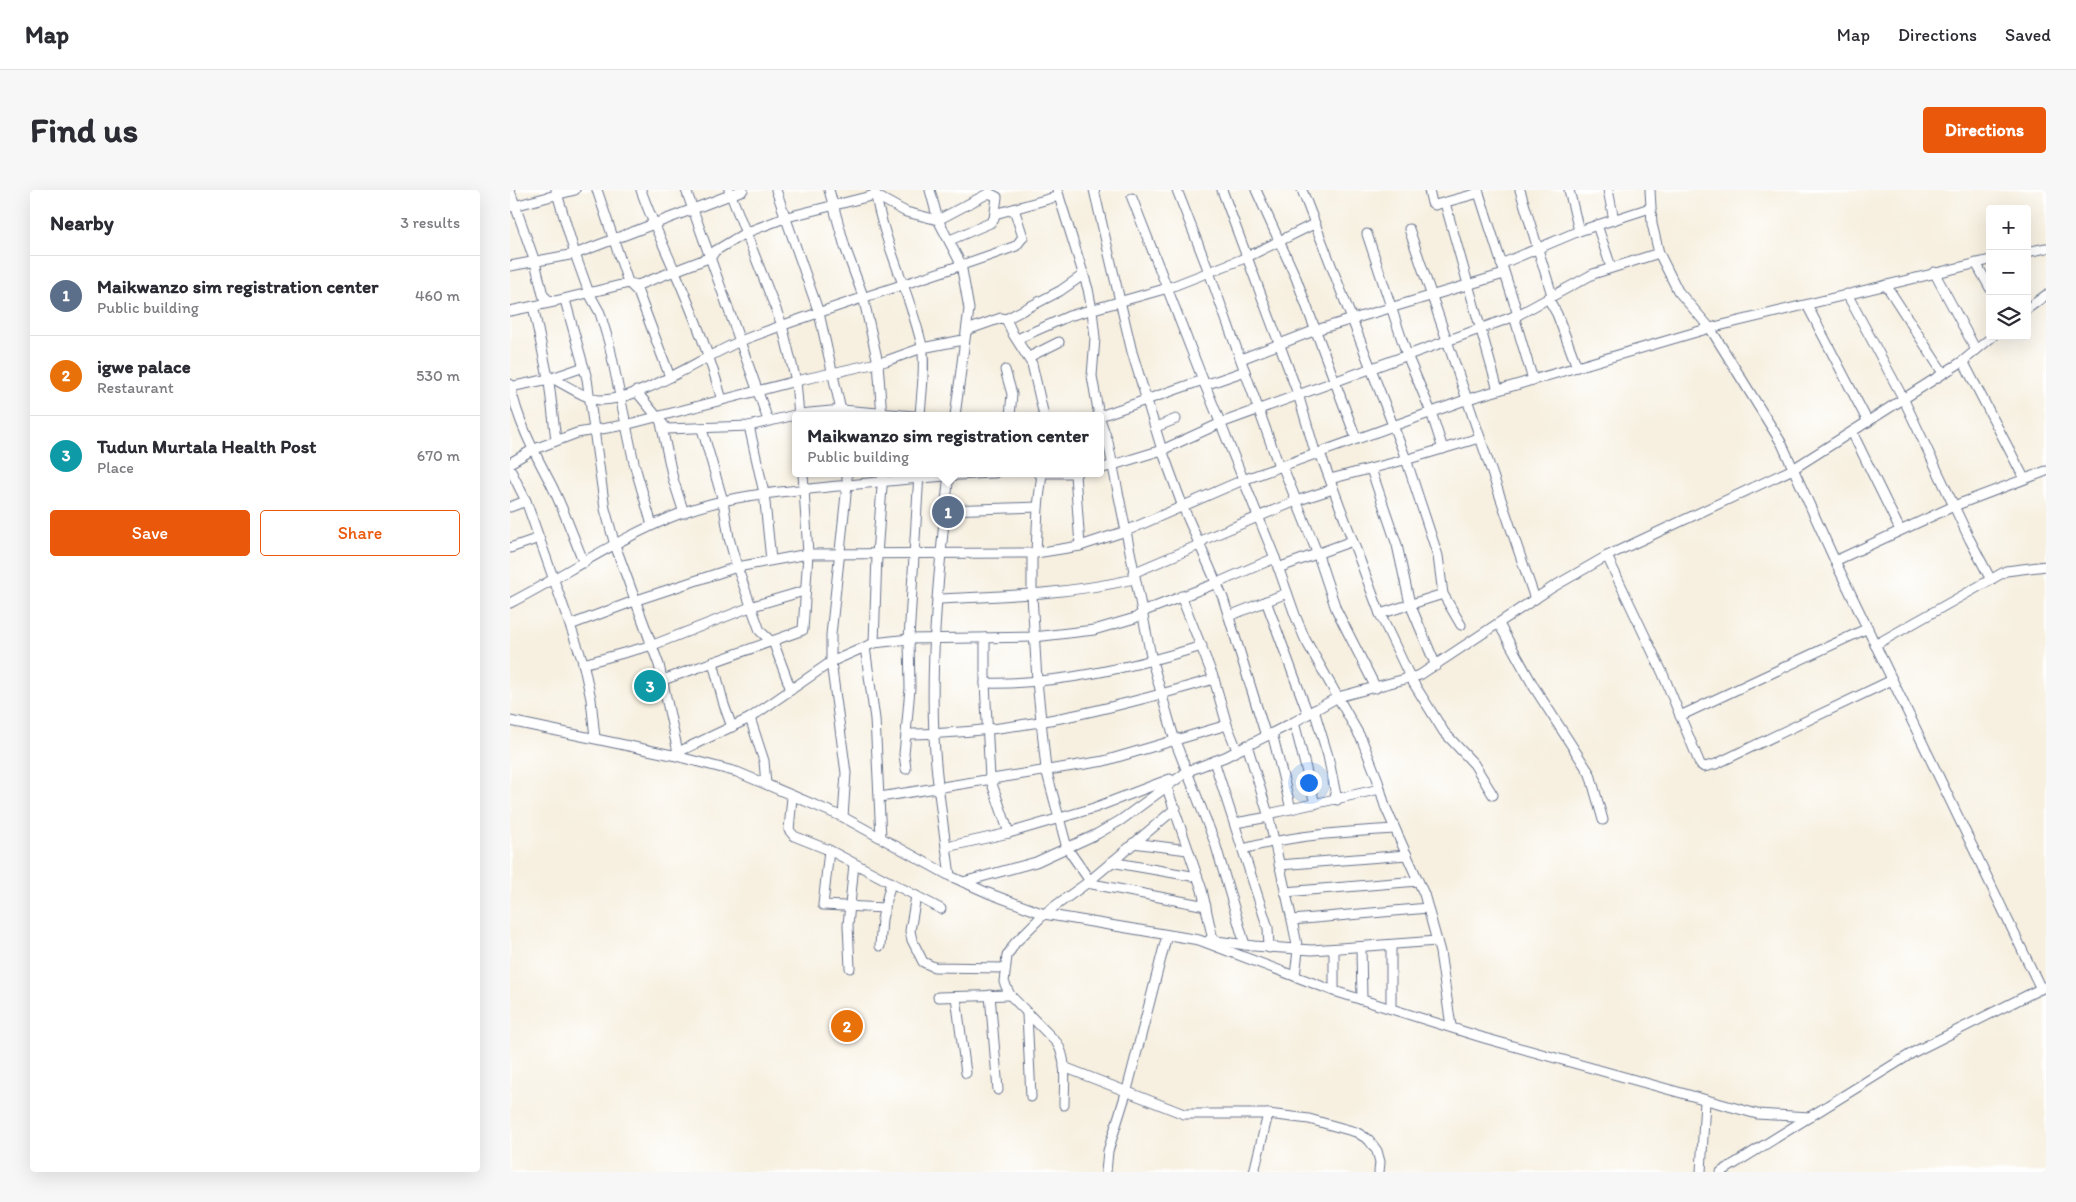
<!DOCTYPE html>
<html lang="en">
<head>
<meta charset="utf-8">
<style>
	:root { --surface:#fff; --page:#f7f7f7; --text:#2b2b33; --muted:#7c7c81; --line:#e1e1e2; --accent:#ea580c }
	body { margin:0; font-family:Itim,sans-serif; background:var(--page); color:var(--text) }
	.controls { position:absolute; right:15px; top:15px; display:grid; overflow:hidden; border-radius:5px; box-shadow:0 5px 20px #0002 }
	.controls button { width:45px; height:45px; display:grid; place-items:center; padding:0; border:0; border-bottom:1px solid var(--line); background:var(--surface); color:var(--text); font:25px sans-serif }
	.you { position:absolute; left:798px; top:592px; width:18px; height:18px; margin:-12px; border:4px solid #fff; border-radius:50%; background:#1a73e8; box-shadow:0 0 0 8px #1a73e833 }
	.badge { display:grid; place-items:center; width:32px; height:32px; border-radius:50%; background:var(--accent); color:#fff; font-size:16px; font-weight:700 }
	.pin { position:absolute; translate:-50% -50%; border:2px solid #fff; box-shadow:0 1px 5px #0006 }
	.popup { position:absolute; left:282px; top:222px; width:312px; height:65px; box-sizing:border-box; display:grid; place-content:center; border-radius:5px; background:var(--surface); filter:drop-shadow(0 1px 4px #0005); font-size:16px; white-space:nowrap; color:var(--muted) }
	.popup b { font-size:19px; color:var(--text) }
	.popup::after { content:''; position:absolute; left:50%; top:100%; margin-left:-10px; border:10px solid transparent; border-top-color:var(--surface) }
	.list { margin:0; padding:0; list-style:none }
	h2 { display:flex; justify-content:space-between; align-items:center; height:65px; margin:0; padding:0 20px; font-size:21px }
	h2 small { font-size:16px; font-weight:400; color:var(--muted) }
	.list li { display:grid; grid-template-columns:32px 1fr auto; gap:15px; align-items:center; box-sizing:border-box; height:80px; padding:0 20px; border-top:1px solid var(--line) }
	.list b { display:block; font-size:19px; white-space:nowrap }
	.list p { margin:0; font-size:16px; white-space:nowrap; color:var(--muted) }
	.list em { font-size:16px; font-style:normal; color:var(--muted) }
	.actions { display:flex; gap:10px; padding:15px 20px }
	.actions a { flex:1; padding:11px 0; border:1px solid var(--accent); border-radius:5px; text-align:center; font-size:18px; color:var(--accent) }
	.actions .main { background:var(--accent); color:#fff }
	.icon { flex:none; width:28px; height:28px; fill:none; stroke:currentColor; stroke-width:2; stroke-linecap:round; stroke-linejoin:round }
	.map { position:relative; flex:none; width:1536px; height:982px; overflow:hidden; border-radius:5px }
	header { display:flex; align-items:center; gap:30px; box-sizing:border-box; height:70px; padding:0 25px; background:var(--surface); border-bottom:1px solid var(--line) }
	header strong { font-size:24px }
	nav { display:flex; gap:28px; margin-inline-start:auto; font-size:18px }
	.intro { display:flex; align-items:center; justify-content:space-between; box-sizing:border-box; height:120px; padding:0 30px }
	h1 { margin:0; font-size:35px }
	.button { padding:12px 22px; border-radius:5px; background:var(--accent); color:#fff; font-size:18px; font-weight:700 }
	main { display:flex; gap:30px; padding:0 30px }
	aside { flex:1; background:var(--surface); border-radius:5px; box-shadow:0 5px 20px #0002 }
	.map>svg:first-child { display:block }
	.lines { fill:none; stroke-linecap:round; stroke-linejoin:round }
	.minor-casing { stroke:#68738c; stroke-width:11 }
	.minor { stroke:#fff; stroke-width:9 }
</style>
</head>
<body>
<header>
<strong>Map</strong>
<nav><a>Map</a><a>Directions</a><a>Saved</a></nav>
</header>
<div class="intro"><h1>Find us</h1><a class="button">Directions</a></div>
<main>
<aside>
<h2>Nearby<small>3 results</small></h2>
<ul class="list">
<li><span class="badge" style="background:#5c6f8a">1</span><div><b>Maikwanzo sim registration center</b><p>Public building</p></div><em>460 m</em></li>
<li><span class="badge" style="background:#e8710a">2</span><div><b>igwe palace</b><p>Restaurant</p></div><em>530 m</em></li>
<li><span class="badge" style="background:#0f9aa8">3</span><div><b>Tudun Murtala Health Post</b><p>Place</p></div><em>670 m</em></li>
</ul>
<div class="actions"><a class="main">Save</a><a>Share</a></div>
</aside>
<div class="map">
<svg width="1536" height="982" viewBox="0 0 1536 982">
	<rect width="100%" height="100%" fill="#fff"/>
	<filter id="ink" filterUnits="userSpaceOnUse"><feTurbulence type="fractalNoise" baseFrequency=".02" numOctaves="2"/><feDisplacementMap in="SourceGraphic" scale="10" xChannelSelector="R" yChannelSelector="G"/><feConvolveMatrix kernelMatrix="1 2 1 2 8 2 1 2 1" color-interpolation-filters="sRGB"/></filter>
	<filter id="wash" filterUnits="userSpaceOnUse"><feTurbulence type="fractalNoise" baseFrequency=".0096" numOctaves="4" result="noise"/><feDisplacementMap in="SourceGraphic" scale="20" xChannelSelector="R" yChannelSelector="G"/><feGaussianBlur stdDeviation="1.12" result="paint"/><feColorMatrix in="noise" values="0 0 0 0 0 0 0 0 0 0 0 0 0 0 0 0 0 1.4 0 .05"/><feComposite in="paint" operator="in"/></filter>
	<g filter="url(#wash)">
		<rect width="100%" height="100%" fill="#f7f0e0"/>
	</g>
	<g filter="url(#ink)">
		<g class="lines">
			<!-- minor casing -->
			<g class="minor-casing">
				<g id="minor">
					<polyline points="46,0 65,64 79,103 90,123 99,153 124,273 142,335"/>
					<polyline points="87,0 118,92 128,102 160,187"/>
					<path d="M131,0c10,29 23,56 35,84 18,41 34,83 46,126"/>
					<polyline points="176,0 258,230"/>
					<polyline points="219,0 272,135 286,191 289,226"/>
					<polyline points="266,0 309,123 332,225"/>
					<polyline points="319,0 335,57 353,106 368,173 372,226"/>
					<polyline points="420,0 428,30 451,74 459,119 445,226"/>
					<polyline points="547,0 578,99 582,120 585,148 582,186 589,226"/>
					<polyline points="584,0 622,162 652,260 673,317 713,408 756,546"/>
					<polyline points="667,0 699,82 769,276"/>
					<polyline points="712,0 788,204 806,265"/>
					<polyline points="746,0 786,88 846,248"/>
					<polyline points="792,0 896,269 928,366 933,404 951,435"/>
					<polyline points="919,0 922,13 925,15 969,3"/>
					<polyline points="968,0 1008,125"/>
					<polyline points="1010,0 1042,105"/>
					<polyline points="1059,0 1069,41"/>
					<polyline points="1098,0 1104,30"/>
					<polyline points="1140,0 1142,34 1149,63 1168,101 1200,138 1272,254 1325,371 1531,799"/>
					<polyline points="0,1 25,72 33,105 38,110 45,111 119,93 128,95 201,67 205,61 235,43 277,27 365,5 396,22 428,30 479,3 487,7 484,29 480,33 440,50"/>
					<path d="M365,1c9,53 35,102 47,155 4,19 -1,50 -2,70"/>
					<polyline points="622,8 693,190 765,368 785,425 795,449 852,550 867,588 875,616 914,704 930,762 941,836"/>
					<polyline points="935,13 988,200"/>
					<polyline points="0,17 65,0"/>
					<polyline points="485,24 549,6"/>
					<polyline points="1087,35 1101,77"/>
					<polyline points="899,39 1025,409"/>
					<polyline points="857,44 897,165 921,222 933,259"/>
					<polyline points="1517,62 1536,58"/>
					<polyline points="1466,73 1480,98"/>
					<polyline points="991,74 1069,41 1140,18"/>
					<polyline points="0,76 65,64 233,0"/>
					<polyline points="1424,82 1466,160"/>
					<polyline points="1376,95 1433,183"/>
					<polyline points="1337,104 1393,208 1460,350 1481,390"/>
					<polyline points="1038,108 1047,124 1067,177"/>
					<polyline points="55,110 77,189 95,319 105,355 149,475 168,562"/>
					<polyline points="1297,115 1358,232"/>
					<polyline points="23,116 39,192 46,250"/>
					<polyline points="1517,119 1536,105"/>
					<polyline points="0,121 44,112"/>
					<polyline points="1004,126 1023,190"/>
					<polyline points="496,129 550,101 573,85"/>
					<polyline points="457,140 491,128 496,129 503,144 522,174 534,226"/>
					<polyline points="507,149 559,126 658,98 735,68 804,34"/>
					<polyline points="519,167 549,152"/>
					<polyline points="731,169 806,140 994,84"/>
					<polyline points="1453,171 1514,288"/>
					<polyline points="495,180 502,204 500,226"/>
					<path d="M42,188c12,6 36,22 48,22 43,0 103,-44 143,-60 90,-35 183,-61 273,-94l7,-9 -9,-28"/>
					<path d="M0,194c7,36 24,68 41,100 13,26 22,52 33,79"/>
					<polyline points="695,195 735,181"/>
					<polyline points="0,197 39,189 74,177"/>
					<polyline points="126,201 157,239 239,236 289,224 332,220 404,226"/>
					<polyline points="590,226 693,190"/>
					<polyline points="590,229 598,252 642,471 665,551 705,653 735,755"/>
					<polyline points="151,233 163,289 174,323"/>
					<polyline points="239,236 254,303 261,370"/>
					<polyline points="646,237 666,229"/>
					<polyline points="192,239 213,311 219,348 227,377 250,441 264,454 281,500"/>
					<polyline points="1342,242 1390,340"/>
					<polyline points="810,263 870,424 901,489 934,542 964,574 983,605"/>
					<polyline points="0,273 22,260 67,243 115,235 286,191 376,171 412,158 453,150"/>
					<polyline points="772,275 808,365 826,419 866,498"/>
					<polyline points="0,279 16,311 73,472 81,509 85,548"/>
					<polyline points="590,279 652,260 711,233 1008,125 1083,84 1149,63"/>
					<polyline points="861,279 887,355 900,414 926,476"/>
					<path d="M409,283l-10,166 1,49 -4,46c104,1 209,-26 308,-55"/>
					<path d="M439,283c-9,88 -19,175 -15,263 2,47 10,93 16,140"/>
					<polyline points="528,283 567,283"/>
					<polyline points="565,284 570,356"/>
					<polyline points="820,289 902,268 969,248"/>
					<polyline points="0,317 16,311"/>
					<polyline points="435,320 528,317"/>
					<polyline points="0,358 29,348"/>
					<polyline points="522,363 522,405 527,491 536,579 557,658 580,691"/>
					<polyline points="526,363 528,317 532,283"/>
					<polyline points="1097,366 1153,484 1190,574 1194,577 1206,574 1382,490"/>
					<polyline points="1325,371 1444,316 1536,281"/>
					<polyline points="768,378 842,351"/>
					<polyline points="623,383 689,355 695,349 786,311 823,299"/>
					<polyline points="671,406 704,489 717,535 727,560"/>
					<path d="M427,409c67,-3 132,-5 197,-20"/>
					<polyline points="756,411 798,524"/>
					<path d="M0,413c58,-30 113,-68 174,-91 53,-19 109,-21 164,-27 49,-5 98,-10 147,-12"/>
					<polyline points="870,424 933,404"/>
					<polyline points="719,426 777,403"/>
					<polyline points="989,434 1024,497 1080,584 1093,630"/>
					<polyline points="60,435 127,410 227,377 298,364 526,363 570,356 616,341 733,290 958,209 1200,138 1480,70"/>
					<path d="M475,448v45c73,2 147,-16 217,-37"/>
					<polyline points="364,453 367,365 373,283"/>
					<polyline points="1365,455 1496,381 1536,376"/>
					<polyline points="355,457 365,529 371,647"/>
					<polyline points="203,472 214,515 222,537"/>
					<polyline points="73,474 143,455 243,416 294,401"/>
					<polyline points="153,490 293,440 298,364 293,283"/>
					<polyline points="475,493 480,588 499,643"/>
					<polyline points="804,520 818,566 827,610"/>
					<polyline points="1170,526 1358,438"/>
					<polyline points="240,528 254,571 256,594"/>
					<polyline points="0,531 162,565 227,582 333,627 440,686 478,703 534,724 689,750 824,801 974,848 1247,924 1300,927"/>
					<polyline points="784,532 805,614"/>
					<polyline points="762,543 781,619"/>
					<polyline points="396,544 394,564 396,579"/>
					<polyline points="737,555 758,624 782,730 788,760 785,786"/>
					<polyline points="162,565 240,528 321,472 364,453 399,449 524,447 584,440 625,428 637,420 707,393 765,368"/>
					<polyline points="704,571 758,738 759,758"/>
					<polyline points="656,595 692,700 703,750"/>
					<polyline points="282,607 279,640 284,646 319,660 431,719"/>
					<polyline points="370,607 594,571 717,535"/>
					<polyline points="758,624 870,599"/>
					<polyline points="333,627 336,583 321,472 321,445 337,295 337,283"/>
					<polyline points="725,633 759,627"/>
					<polyline points="623,653 678,660"/>
					<polyline points="436,657 499,643 584,618 660,589"/>
					<path d="M733,659c50,-14 100,-17 152,-20"/>
					<polyline points="319,660 313,715 375,718"/>
					<polyline points="601,672 687,687"/>
					<polyline points="769,675 897,665"/>
					<polyline points="453,692 526,672 587,644 611,630 678,581 715,567 784,532 828,507 910,485 1043,397 1097,366 1283,279 1453,171 1483,146"/>
					<polyline points="577,693 696,716"/>
					<polyline points="775,702 908,691"/>
					<polyline points="406,706 400,741 402,750 413,772 424,777 494,778"/>
					<polyline points="782,730 918,718"/>
					<polyline points="699,750 744,756 802,760 927,751"/>
					<polyline points="370,756 372,729 381,692"/>
					<polyline points="851,757 852,810"/>
					<polyline points="340,778 338,735 344,674"/>
					<polyline points="824,801 824,759"/>
					<polyline points="480,805 488,900"/>
					<polyline points="428,807 500,805"/>
					<polyline points="446,807 456,883"/>
					<polyline points="881,818 881,755"/>
					<polyline points="517,824 521,907"/>
					<polyline points="554,877 674,924 758,924 799,929 846,942 859,950 867,961 870,972 869,982"/>
					<path d="M554,915c0,-20 4,-45 -7,-62l-47,-48 -6,-13 3,-26 8,-13 29,-29 43,-31 89,-75"/>
					<polyline points="596,982 598,961 617,900 657,745"/>
					<polyline points="744,982 758,924"/>
					<polyline points="1191,982 1195,911"/>
					<polyline points="1211,982 1404,862 1534,797"/>
				</g>
			</g>
			<!-- minor -->
			<use href="#minor" class="minor"/>
		</g>
	</g>
</svg>
<div class="controls">
<button>+</button>
<button>−</button>
<button><svg class="icon" aria-label="layers" viewBox="0 0 24 24"><path d="M12 4l9 5-9 5-9-5zM3 14l9 5 9-5"/></svg></button>
</div>
<div class="you"></div>
<div class="pin badge" style="left:438px;top:322px;background:#5c6f8a">1</div>
<div class="popup"><b>Maikwanzo sim registration center</b>Public building</div>
<div class="pin badge" style="left:337px;top:836px;background:#e8710a">2</div>
<div class="pin badge" style="left:140px;top:496px;background:#0f9aa8">3</div>
</div>
</main>
</body>
</html>
